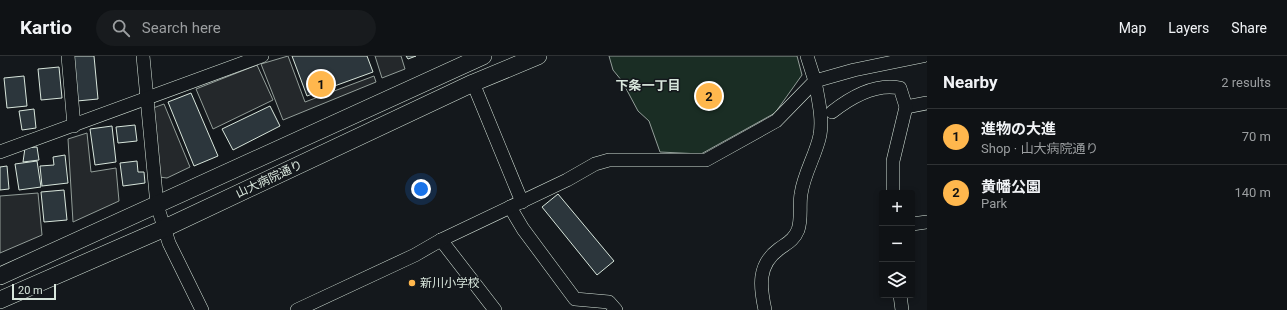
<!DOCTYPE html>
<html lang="en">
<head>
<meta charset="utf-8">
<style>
	:root { --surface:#0f1215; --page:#181b1e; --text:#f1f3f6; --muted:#9b9ea0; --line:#2f3234; --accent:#ffb74d }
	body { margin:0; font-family:Roboto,"Noto Sans JP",sans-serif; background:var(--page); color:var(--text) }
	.controls { position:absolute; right:12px; bottom:12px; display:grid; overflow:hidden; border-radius:4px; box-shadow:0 2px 6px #0003 }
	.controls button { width:36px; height:36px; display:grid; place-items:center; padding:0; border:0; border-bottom:1px solid var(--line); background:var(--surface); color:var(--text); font:20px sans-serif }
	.scale { position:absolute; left:12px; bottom:10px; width:44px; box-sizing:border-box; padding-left:4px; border:2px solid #d8e6dc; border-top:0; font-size:11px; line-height:14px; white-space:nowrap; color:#d8e6dc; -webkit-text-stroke:3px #14181c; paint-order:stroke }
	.you { position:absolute; left:421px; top:133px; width:14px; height:14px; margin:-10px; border:3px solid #fff; border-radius:50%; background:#1a73e8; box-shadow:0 0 0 6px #1a73e833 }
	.badge { display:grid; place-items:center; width:26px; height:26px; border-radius:50%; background:var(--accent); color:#111; font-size:13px; font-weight:700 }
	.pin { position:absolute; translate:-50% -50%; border:2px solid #fff; box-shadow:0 1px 4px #0006 }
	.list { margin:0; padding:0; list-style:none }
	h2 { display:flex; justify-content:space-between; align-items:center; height:52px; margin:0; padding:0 16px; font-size:17px }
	h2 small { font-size:13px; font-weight:400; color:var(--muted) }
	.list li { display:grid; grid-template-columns:26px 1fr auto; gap:12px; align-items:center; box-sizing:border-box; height:56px; padding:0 16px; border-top:1px solid var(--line) }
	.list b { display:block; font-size:15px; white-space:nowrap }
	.list p { margin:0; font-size:13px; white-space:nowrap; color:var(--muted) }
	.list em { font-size:13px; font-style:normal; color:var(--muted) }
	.icon { flex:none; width:22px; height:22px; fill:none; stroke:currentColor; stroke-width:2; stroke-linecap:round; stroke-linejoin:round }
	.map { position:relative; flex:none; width:927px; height:254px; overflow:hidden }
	header { display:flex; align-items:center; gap:24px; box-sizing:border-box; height:56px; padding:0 20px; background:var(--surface); border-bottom:1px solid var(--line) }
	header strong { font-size:19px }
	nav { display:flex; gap:22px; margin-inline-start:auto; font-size:14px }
	.search { width:280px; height:36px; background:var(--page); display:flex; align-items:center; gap:10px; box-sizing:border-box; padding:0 14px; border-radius:22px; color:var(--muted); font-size:15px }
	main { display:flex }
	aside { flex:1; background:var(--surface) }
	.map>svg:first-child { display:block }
	.green { fill:#1a2d24; stroke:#939e99 }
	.parking { fill:#24282b; stroke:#939e99 }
	.building { fill:#2c363c; stroke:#d8e6dc }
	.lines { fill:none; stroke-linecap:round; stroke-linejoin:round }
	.minor-casing { stroke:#d8e6dc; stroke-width:14 }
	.tertiary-casing { stroke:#d8e6dc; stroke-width:18 }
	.minor { stroke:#14181c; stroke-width:13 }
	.tertiary { stroke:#14181c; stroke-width:17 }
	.poi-dot { fill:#ffb74d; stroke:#14181c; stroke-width:1.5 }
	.labels { text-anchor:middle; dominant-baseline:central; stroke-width:3; stroke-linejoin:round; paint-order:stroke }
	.street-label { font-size:12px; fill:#d8e6dc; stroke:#14181c }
	.poi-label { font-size:12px; fill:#d8e6dc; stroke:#14181c; text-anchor:start }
	.neighbourhood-label { font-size:13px; font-weight:bold; fill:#d8e6dc; stroke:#14181c }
</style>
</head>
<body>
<header>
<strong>Kartio</strong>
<div class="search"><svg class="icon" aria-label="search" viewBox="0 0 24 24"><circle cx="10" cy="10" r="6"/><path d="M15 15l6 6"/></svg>Search here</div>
<nav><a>Map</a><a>Layers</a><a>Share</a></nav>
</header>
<main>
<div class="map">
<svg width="927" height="254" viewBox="0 0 927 254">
	<rect width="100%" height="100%" fill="#14181c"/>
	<!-- green -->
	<polygon class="green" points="609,0 797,0 802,19 775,57 701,98 660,96 649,65 638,55 622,25 613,14"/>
	<!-- parking -->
	<g class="parking">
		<polygon points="288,0 305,46 374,20 376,26 283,64 261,8"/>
		<polygon points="375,0 401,0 405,13 382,22"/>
		<polygon points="257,9 273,44 213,73 196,33"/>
		<polygon points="164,48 190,111 167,122 159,121 153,52"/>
		<polygon points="87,77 91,116 116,112 119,145 73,166 68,83"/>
		<polygon points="38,137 42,179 0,197 0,140"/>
	</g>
	<!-- building -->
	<g class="building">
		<polygon points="73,0 94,0 98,43 77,45"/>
		<polygon points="292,0 367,0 373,16 307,40"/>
		<polygon points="406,0 416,0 408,3"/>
		<polygon points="59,11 62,42 41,44 38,13"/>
		<polygon points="24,20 27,50 7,52 4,22"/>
		<polygon points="191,37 218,100 194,110 168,46"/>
		<polygon points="270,50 280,70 233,94 222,73"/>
		<polygon points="34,53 36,72 22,74 19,55"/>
		<polygon points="135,69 137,85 118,87 116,71"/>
		<polygon points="112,70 116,106 95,109 90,73"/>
		<polygon points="37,91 39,104 23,106 25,92"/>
		<polygon points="65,99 68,127 42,130 40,110 54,109 53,101"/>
		<polygon points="37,105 41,131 19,134 15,108"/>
		<polygon points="137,105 138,116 144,116 145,127 123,130 120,107"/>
		<polygon points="7,110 9,133 0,134 0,111"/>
		<polygon points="64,134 67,164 44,166 41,136"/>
		<polygon points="558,138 614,205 597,219 542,151"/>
	</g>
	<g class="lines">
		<!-- minor casing -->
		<g class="minor-casing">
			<g id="minor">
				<polyline points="68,0 74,70"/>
				<polyline points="143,0 157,149 169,187 202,254"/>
				<polyline points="473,27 522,146"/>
				<polyline points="906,51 927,47"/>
				<path d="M832,56c19,-15 44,-29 68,-24l6,19 -13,54v32"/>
				<polyline points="0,96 262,0"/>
				<polyline points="510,151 523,173 575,243 609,246 616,254"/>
				<polyline points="912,168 927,166"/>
				<polyline points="441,184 495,254"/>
				<polyline points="900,239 902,254"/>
				<polyline points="297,254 415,199 441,184 567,124 595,108 609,104 706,104 776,65 815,25 807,0"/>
				<path d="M765,254c-5,-23 -8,-45 14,-61 8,-6 15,-9 19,-19 4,-11 1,-25 3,-36 3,-21 15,-39 19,-59 3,-18 -2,-36 -5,-54l39,-11 69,-14"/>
			</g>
		</g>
		<!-- tertiary casing -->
		<g class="tertiary-casing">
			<g id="tertiary">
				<polyline points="0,220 483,0"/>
				<polyline points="0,244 165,172 473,27 538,0"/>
			</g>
		</g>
		<!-- minor -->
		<use href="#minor" class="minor"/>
		<!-- tertiary -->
		<use href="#tertiary" class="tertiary"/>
	</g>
	<!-- markers -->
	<circle class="poi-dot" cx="412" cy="227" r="4"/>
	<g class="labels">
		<!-- street labels -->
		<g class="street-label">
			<text transform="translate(269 123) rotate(-25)">山大病院通り</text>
		</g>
		<!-- poi labels -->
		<g class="poi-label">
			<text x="420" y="227">新川小学校</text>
		</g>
		<!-- neighbourhood labels -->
		<g class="neighbourhood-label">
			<text x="648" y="29">下条一丁目</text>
		</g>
	</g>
</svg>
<div class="controls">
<button>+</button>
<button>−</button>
<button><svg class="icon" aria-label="layers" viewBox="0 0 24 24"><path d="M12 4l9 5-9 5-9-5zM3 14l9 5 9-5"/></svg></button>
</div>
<div class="scale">20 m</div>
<div class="you"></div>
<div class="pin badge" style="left:321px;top:28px">1</div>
<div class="pin badge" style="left:709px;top:40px">2</div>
</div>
<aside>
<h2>Nearby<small>2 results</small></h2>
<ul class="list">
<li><span class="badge">1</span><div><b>進物の大進</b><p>Shop · 山大病院通り</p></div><em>70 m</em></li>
<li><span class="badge">2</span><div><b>黄幡公園</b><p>Park</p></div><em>140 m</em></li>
</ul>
</aside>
</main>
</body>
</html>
